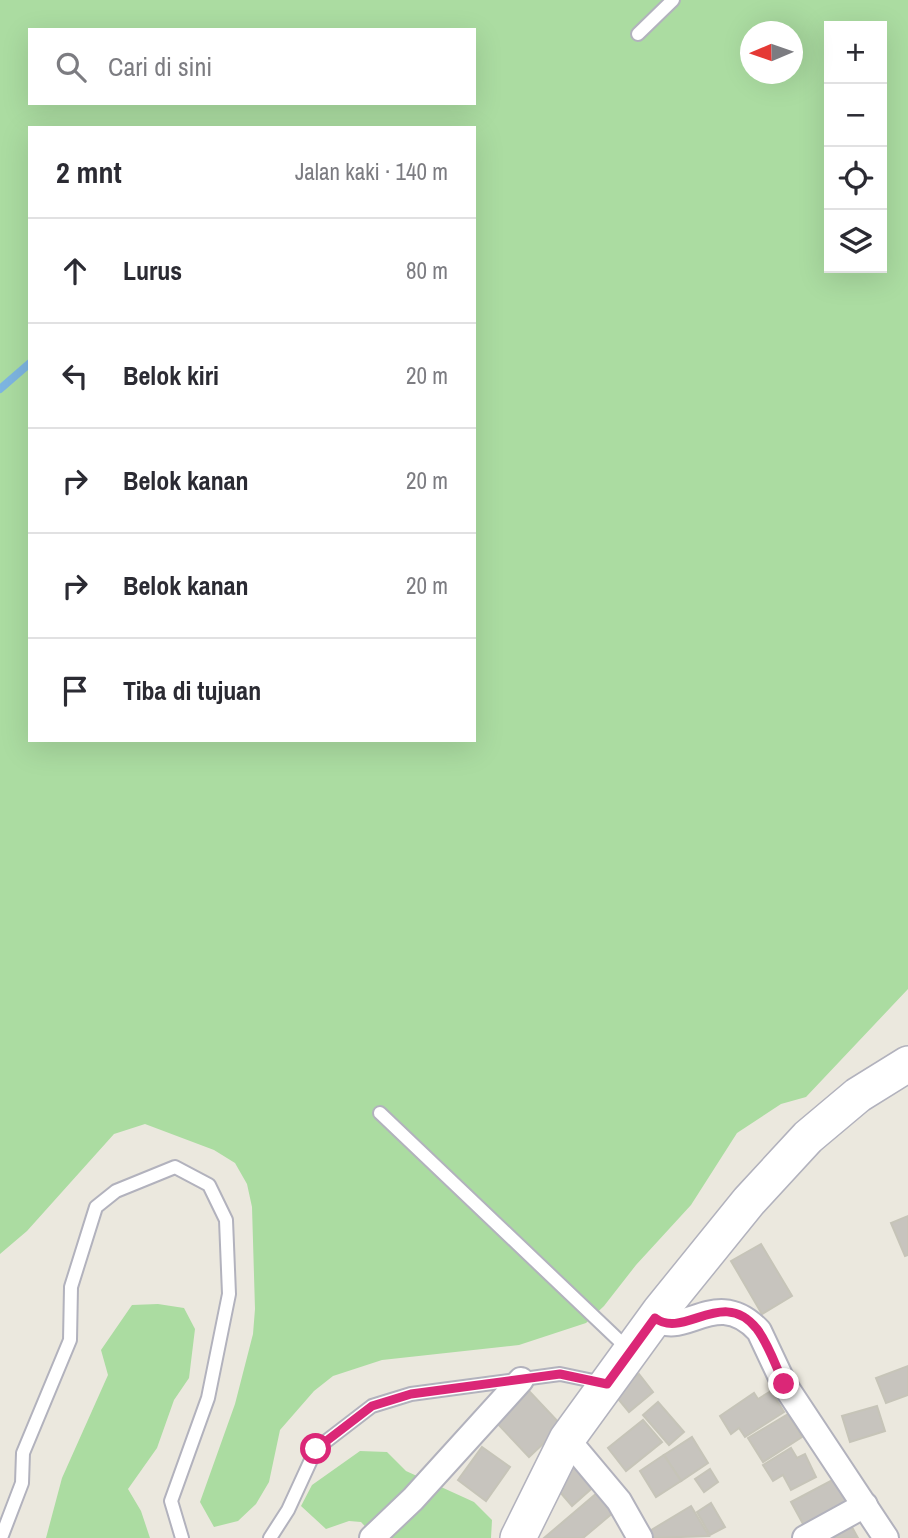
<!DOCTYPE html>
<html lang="id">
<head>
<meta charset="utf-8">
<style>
	:root { --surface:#fff; --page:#f7f7f7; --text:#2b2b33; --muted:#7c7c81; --line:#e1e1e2 }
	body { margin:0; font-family:"Archivo Narrow",sans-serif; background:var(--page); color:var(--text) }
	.controls { position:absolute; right:21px; top:21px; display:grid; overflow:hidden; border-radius:0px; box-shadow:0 7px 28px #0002 }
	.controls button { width:63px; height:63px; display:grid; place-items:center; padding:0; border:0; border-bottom:2px solid var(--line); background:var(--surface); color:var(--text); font:35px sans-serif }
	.compass { position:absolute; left:740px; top:21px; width:63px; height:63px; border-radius:50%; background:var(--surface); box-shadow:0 7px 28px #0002; rotate:268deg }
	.stop { position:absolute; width:21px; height:21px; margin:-16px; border:5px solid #db2777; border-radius:50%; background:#fff }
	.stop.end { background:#db2777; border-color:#fff; box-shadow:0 2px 7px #0008 }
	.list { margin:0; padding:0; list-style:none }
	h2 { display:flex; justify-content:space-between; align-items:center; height:91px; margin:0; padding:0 28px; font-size:30px }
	h2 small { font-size:23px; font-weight:400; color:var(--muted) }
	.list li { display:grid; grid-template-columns:46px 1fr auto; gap:21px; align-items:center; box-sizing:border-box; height:105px; padding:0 28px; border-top:2px solid var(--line) }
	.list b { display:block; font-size:26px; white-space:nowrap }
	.list em { font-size:23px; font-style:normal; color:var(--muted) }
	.icon { flex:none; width:38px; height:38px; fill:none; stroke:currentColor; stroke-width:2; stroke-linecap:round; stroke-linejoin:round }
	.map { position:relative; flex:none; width:908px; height:1538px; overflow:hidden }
	.search { position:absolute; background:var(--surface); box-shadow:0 7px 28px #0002; left:28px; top:28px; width:448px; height:77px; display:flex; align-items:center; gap:18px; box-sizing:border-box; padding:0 24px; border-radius:0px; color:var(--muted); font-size:26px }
	.panel { position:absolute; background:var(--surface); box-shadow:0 7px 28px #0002; left:28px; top:126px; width:448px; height:616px; border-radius:0px }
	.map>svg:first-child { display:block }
	.green { fill:#abdca1; fill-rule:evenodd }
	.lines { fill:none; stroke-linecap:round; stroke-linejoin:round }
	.stream { stroke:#7db5e1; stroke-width:8 }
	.building { fill:#c7c4be; stroke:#c6c4b8; stroke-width:2 }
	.lane-casing { stroke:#b2b2bd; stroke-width:16 }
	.street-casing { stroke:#b2b2bd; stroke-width:28 }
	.secondary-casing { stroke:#b2b2bd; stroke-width:38 }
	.lane { stroke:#fff; stroke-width:12 }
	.street { stroke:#fff; stroke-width:24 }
	.secondary { stroke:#fff; stroke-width:35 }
	.route { stroke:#db2777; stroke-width:9 }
</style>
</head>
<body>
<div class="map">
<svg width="908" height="1538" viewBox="0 0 908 1538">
	<rect width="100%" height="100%" fill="#ebe8de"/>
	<!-- green -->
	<g class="green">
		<path d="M0,0h908v989l-102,108 -25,7 -44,29 -46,72 -55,60 -32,41 -18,17 -67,22 -137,15 -49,16 -19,15 -34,39 -11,52 -13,22 -18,17 -24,6 -14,-25 35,-98 18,-70 2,-25 -3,-102 -5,-23 -12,-21 -21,-13 -69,-26 -31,10 -87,97 -27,23zM829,26h53v242h-53zM30,30h444v73h-444zM750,32h42v42h-42zM30,128h444v612h-444z"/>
		<polygon points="158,1304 184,1308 195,1329 189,1378 174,1400 157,1448 128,1489 141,1511 150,1538 46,1538 62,1478 108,1375 101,1350 132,1305"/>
		<polygon points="360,1451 387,1452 406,1471 474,1502 492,1520 491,1538 376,1538 361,1522 349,1521 326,1529 301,1506 312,1485"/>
	</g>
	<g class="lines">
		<!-- stream -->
		<polyline class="stream" points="0,389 30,363"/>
	</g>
	<!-- building -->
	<g class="building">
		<polygon points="908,1216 908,1255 905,1256 891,1223"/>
		<polygon points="761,1244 792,1296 762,1314 731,1261"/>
		<polygon points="908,1366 908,1395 886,1403 876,1378"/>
		<polygon points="639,1374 653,1392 629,1412 614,1394"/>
		<polygon points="529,1391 562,1426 529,1457 496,1422"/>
		<polygon points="771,1391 784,1412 745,1437 739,1428 731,1434 720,1416 754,1393 758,1399"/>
		<polygon points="658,1402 684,1432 669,1445 643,1415"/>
		<polygon points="877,1406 885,1431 850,1442 842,1416"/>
		<polygon points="788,1414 802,1437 763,1462 748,1438"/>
		<polygon points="643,1420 662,1442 626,1471 608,1448"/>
		<polygon points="692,1437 708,1463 681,1481 664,1455"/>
		<polygon points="482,1447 510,1467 486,1501 458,1480"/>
		<polygon points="791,1448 797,1458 805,1454 816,1477 791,1490 783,1475 773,1481 763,1465"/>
		<polygon points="664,1455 681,1481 656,1497 640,1471"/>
		<polygon points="580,1462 598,1483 572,1506 554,1485"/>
		<polygon points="710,1469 718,1482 704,1492 695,1479"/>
		<polygon points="838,1477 854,1508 808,1533 791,1502"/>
		<polygon points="597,1493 614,1512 583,1538 544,1538"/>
		<polygon points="711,1503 725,1527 710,1535 697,1512"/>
		<polygon points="691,1506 709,1536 652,1538 648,1532"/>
		<polygon points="848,1520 858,1538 817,1538"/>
	</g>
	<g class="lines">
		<!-- lane casing -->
		<g class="lane-casing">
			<g id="lane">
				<polyline points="638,34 673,0"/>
				<polyline points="380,1113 628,1349"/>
				<polyline points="1,1538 22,1483 23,1453 70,1340 71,1287 96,1207 116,1191 175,1167 209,1185 226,1220 229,1294 208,1398 171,1501 182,1538"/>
				<polyline points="270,1538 288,1510 316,1449 372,1406 411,1394 560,1374 603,1383"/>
			</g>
		</g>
		<!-- street casing -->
		<g class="street-casing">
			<g id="street">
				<path d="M655,1318c29,22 61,-33 104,13l25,53 102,154"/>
				<polyline points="567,1439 619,1501 640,1538"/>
				<polyline points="372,1538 413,1499 521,1380"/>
				<polyline points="805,1538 865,1505"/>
			</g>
		</g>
		<!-- secondary casing -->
		<g class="secondary-casing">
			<polyline id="secondary" points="518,1538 567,1439 660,1311 749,1201 808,1137 858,1095 908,1064"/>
		</g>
		<!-- lane -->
		<use href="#lane" class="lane"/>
		<!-- street -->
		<use href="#street" class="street"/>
		<!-- secondary -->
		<use href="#secondary" class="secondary"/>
	</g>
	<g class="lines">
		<!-- route -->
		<path class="route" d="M316,1449l56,-43 39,-12 149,-20 47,10 48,-66c29,22 68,-32 102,11 12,16 19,38 27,55"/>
	</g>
</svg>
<div class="controls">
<button>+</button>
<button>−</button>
<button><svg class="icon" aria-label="locate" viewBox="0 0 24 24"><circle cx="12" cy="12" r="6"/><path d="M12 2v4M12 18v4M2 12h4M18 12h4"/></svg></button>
<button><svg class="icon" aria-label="layers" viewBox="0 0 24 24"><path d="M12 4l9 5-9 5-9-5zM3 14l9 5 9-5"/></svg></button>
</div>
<svg class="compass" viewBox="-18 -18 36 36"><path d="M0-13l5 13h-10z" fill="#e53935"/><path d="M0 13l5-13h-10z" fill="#7c7c81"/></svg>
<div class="stop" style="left:316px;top:1449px"></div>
<div class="stop end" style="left:784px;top:1384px"></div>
<div class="search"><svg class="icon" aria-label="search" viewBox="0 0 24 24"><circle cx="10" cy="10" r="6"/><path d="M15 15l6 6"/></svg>Cari di sini</div>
<section class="panel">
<h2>2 mnt<small>Jalan kaki · 140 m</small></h2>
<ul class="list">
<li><svg class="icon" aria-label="ahead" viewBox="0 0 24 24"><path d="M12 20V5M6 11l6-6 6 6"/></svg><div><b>Lurus</b></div><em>80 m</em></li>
<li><svg class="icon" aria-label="left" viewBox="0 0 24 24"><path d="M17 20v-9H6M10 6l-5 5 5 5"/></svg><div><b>Belok kiri</b></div><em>20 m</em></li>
<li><svg class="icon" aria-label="right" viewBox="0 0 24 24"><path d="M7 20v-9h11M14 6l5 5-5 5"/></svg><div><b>Belok kanan</b></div><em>20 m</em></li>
<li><svg class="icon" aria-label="right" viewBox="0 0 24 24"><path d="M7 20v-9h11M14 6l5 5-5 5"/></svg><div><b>Belok kanan</b></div><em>20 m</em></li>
<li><svg class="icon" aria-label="arrive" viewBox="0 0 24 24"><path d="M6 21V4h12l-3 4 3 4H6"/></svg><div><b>Tiba di tujuan</b></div></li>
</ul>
</section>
</div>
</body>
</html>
